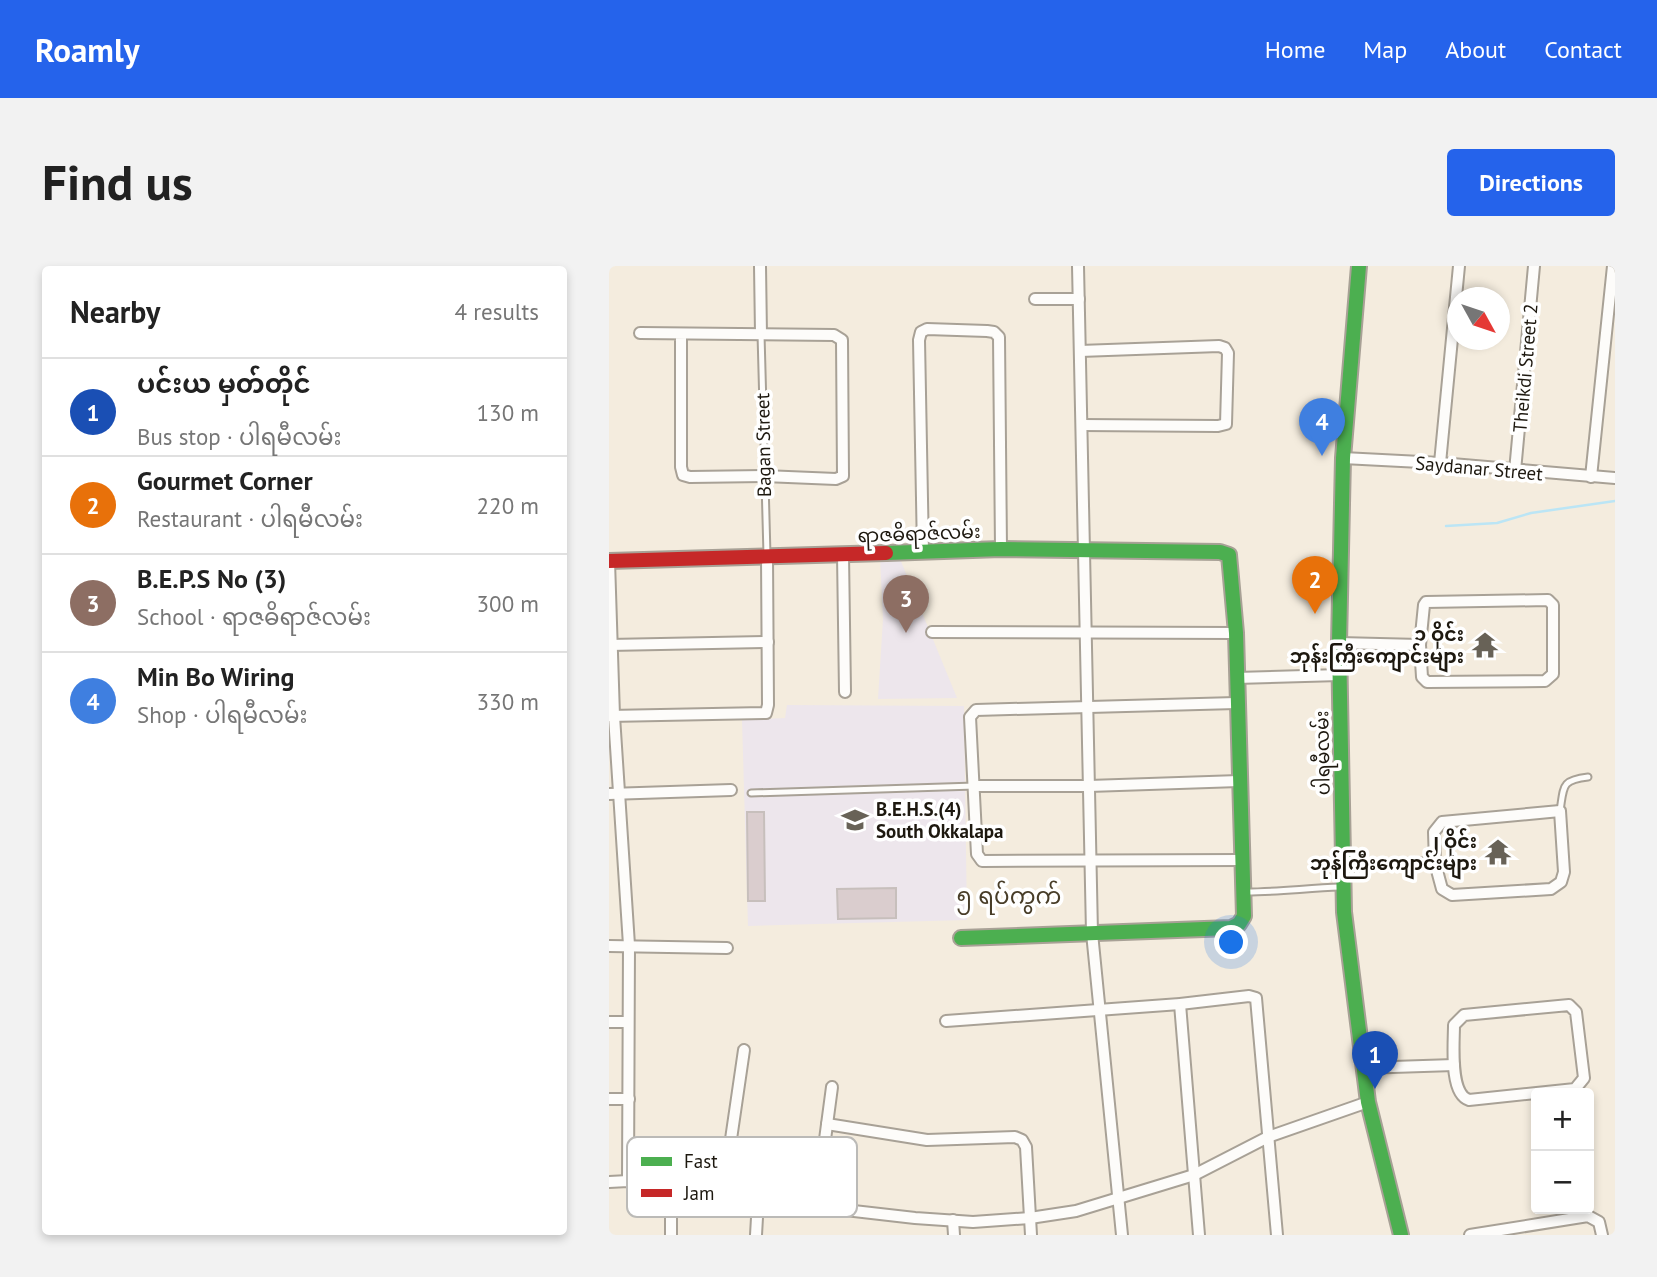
<!DOCTYPE html>
<html lang="en">
<head>
<meta charset="utf-8">
<style>
	:root { --surface:#fff; --page:#f2f2f2; --text:#222; --muted:#767676; --line:#e0e0e0; --accent:#2563eb }
	body { margin:0; font-family:"PT Sans","Noto Sans Myanmar",sans-serif; background:var(--page); color:var(--text) }
	.controls { position:absolute; right:21px; bottom:21px; display:grid; overflow:hidden; border-radius:7px; box-shadow:0 4px 10px #0003 }
	.controls button { width:63px; height:63px; display:grid; place-items:center; padding:0; border:0; border-bottom:2px solid var(--line); background:var(--surface); color:var(--text); font:35px sans-serif }
	.compass { position:absolute; left:838px; top:21px; width:63px; height:63px; border-radius:50%; background:var(--surface); box-shadow:0 4px 10px #0003; rotate:130deg }
	.you { position:absolute; left:623px; top:677px; width:24px; height:24px; margin:-18px; border:5px solid #fff; border-radius:50%; background:#1a73e8; box-shadow:0 0 0 10px #1a73e833 }
	.badge { display:grid; place-items:center; width:46px; height:46px; border-radius:50%; background:var(--accent); color:#fff; font-size:23px; font-weight:700 }
	.pin { position:absolute; translate:-50% -58px; filter:drop-shadow(0 2px 4px #0008) }
	.pin::after { content:''; position:absolute; top:37px; width:24px; height:21px; background:inherit; clip-path:polygon(0 0,100% 0,50% 100%) }
	.list { margin:0; padding:0; list-style:none }
	h2 { display:flex; justify-content:space-between; align-items:center; height:91px; margin:0; padding:0 28px; font-size:30px }
	h2 small { font-size:23px; font-weight:400; color:var(--muted) }
	.list li { display:grid; grid-template-columns:46px 1fr auto; gap:21px; align-items:center; box-sizing:border-box; height:98px; padding:0 28px; border-top:2px solid var(--line) }
	.list b { display:block; font-size:26px; white-space:nowrap }
	.list p { margin:0; font-size:23px; white-space:nowrap; color:var(--muted) }
	.list em { font-size:23px; font-style:normal; color:var(--muted) }
	.map { position:relative; flex:none; width:1006px; height:969px; overflow:hidden; border-radius:7px }
	header { display:flex; align-items:center; gap:42px; box-sizing:border-box; height:98px; padding:0 35px; background:var(--accent); color:#fff }
	header strong { font-size:33px }
	nav { display:flex; gap:38px; margin-inline-start:auto; font-size:24px }
	.intro { display:flex; align-items:center; justify-content:space-between; box-sizing:border-box; height:168px; padding:0 42px }
	h1 { margin:0; font-size:49px }
	.button { padding:18px 32px; border-radius:7px; background:var(--accent); color:#fff; font-size:24px; font-weight:700 }
	main { display:flex; gap:42px; padding:0 42px }
	aside { flex:1; background:var(--surface); border-radius:7px; box-shadow:0 4px 10px #0003 }
	.map>svg:first-child { display:block }
	.education { fill:#ede6ec }
	.lines { fill:none; stroke-linecap:round; stroke-linejoin:round }
	.stream { stroke:#bbe5f5; stroke-width:2.5 }
	.building { fill:#dacdce; stroke:#c7bfbc; stroke-width:2 }
	.lane-casing { stroke:#a8a196; stroke-width:9 }
	.street-casing { stroke:#a8a196; stroke-width:14 }
	.fast-casing { stroke:#a8a196; stroke-width:18 }
	.jam-casing { stroke:#a8a196; stroke-width:18 }
	.lane { stroke:#fdfcfa; stroke-width:5 }
	.street { stroke:#fdfcfa; stroke-width:10 }
	.fast { stroke:#4caf50; stroke-width:14 }
	.jam { stroke:#c62828; stroke-width:14 }
	.labels { text-anchor:middle; dominant-baseline:central; stroke-width:7; stroke-linejoin:round; paint-order:stroke }
	.street-label { font-size:19px; fill:#1d180f; stroke:#fff }
	.poi-label { font-size:19px; font-weight:bold; fill:#1d180f; stroke:#fff; text-anchor:end }
	.quarter-label { font-size:23px; fill:#483d28; stroke:#fff }
	.key { fill:#fff; stroke:#bbbab7; stroke-width:2 }
	.key-label { font-size:19px; fill:#1d180f }
</style>
</head>
<body>
<header>
<strong>Roamly</strong>
<nav><a>Home</a><a>Map</a><a>About</a><a>Contact</a></nav>
</header>
<div class="intro"><h1>Find us</h1><a class="button">Directions</a></div>
<main>
<aside>
<h2>Nearby<small>4 results</small></h2>
<ul class="list">
<li><span class="badge" style="background:#1a4fb4">1</span><div><b>ပင်းယ မှတ်တိုင်</b><p>Bus stop · ပါရမီလမ်း</p></div><em>130 m</em></li>
<li><span class="badge" style="background:#e8710a">2</span><div><b>Gourmet Corner</b><p>Restaurant · ပါရမီလမ်း</p></div><em>220 m</em></li>
<li><span class="badge" style="background:#8d6e63">3</span><div><b>B.E.P.S No (3)</b><p>School · ရာဇဓိရာဇ်လမ်း</p></div><em>300 m</em></li>
<li><span class="badge" style="background:#3f7fe0">4</span><div><b>Min Bo Wiring</b><p>Shop · ပါရမီလမ်း</p></div><em>330 m</em></li>
</ul>
</aside>
<div class="map">
<svg width="1006" height="969" viewBox="0 0 1006 969">
	<rect width="100%" height="100%" fill="#f4ecde"/>
	<!-- education -->
	<g class="education">
		<polygon points="271,292 291,293 348,432 269,433 274,353"/>
		<polygon points="178,439 355,440 358,654 139,660 133,454 176,452"/>
	</g>
	<g class="lines">
		<!-- stream -->
		<polyline class="stream" points="837,260 888,257 922,247 1006,235"/>
	</g>
	<!-- building -->
	<g class="building">
		<polygon points="138,546 155,546 156,635 139,635"/>
		<polygon points="287,622 287,652 229,653 228,623"/>
	</g>
	<g class="lines">
		<!-- lane casing -->
		<g class="lane-casing">
			<g id="lane">
				<polyline points="152,68 158,289"/>
				<polyline points="142,527 366,520"/>
				<path d="M951,545c4,-25 1,-31 28,-34"/>
				<path d="M637,626c32,0 62,-4 94,-5"/>
			</g>
		</g>
		<!-- street casing -->
		<g class="street-casing">
			<g id="street">
				<polyline points="151,0 152,68"/>
				<polyline points="469,0 483,667 513,969"/>
				<polyline points="426,33 470,33"/>
				<polyline points="31,67 225,69 233,74 234,210 227,213 155,210 81,211 74,209 72,201 72,69"/>
				<polyline points="471,85 610,80 616,82 619,87 617,158 609,160 473,159"/>
				<polyline points="734,192 831,197 1006,212"/>
				<polyline points="831,197 850,0"/>
				<polyline points="906,205 925,0"/>
				<polyline points="982,211 1004,0"/>
				<polyline points="314,286 310,74 312,66 318,63 378,65 385,66 390,71 392,283"/>
				<polyline points="234,289 236,426"/>
				<polyline points="0,295 5,450 20,679 19,915"/>
				<polygon points="939,334 944,339 944,408 936,415 818,416 813,411 811,379 815,339 817,336"/>
				<polyline points="323,366 627,367"/>
				<polyline points="730,377 811,379"/>
				<polyline points="0,379 159,376"/>
				<polyline points="627,412 731,409"/>
				<polyline points="627,437 367,444 361,451 368,588 373,595 633,594"/>
				<polyline points="0,450 157,447 159,439 158,291"/>
				<polyline points="366,520 480,520 630,515"/>
				<polyline points="0,528 122,524"/>
				<polygon points="951,545 955,606 952,616 942,623 843,629 833,623 826,597 825,566 833,556"/>
				<polyline points="734,600 826,597"/>
				<polyline points="0,680 118,682"/>
				<polyline points="571,738 590,969"/>
				<path d="M960,739l7,7 8,66 -9,11 -106,11c-20,-6 -15,-57 -15,-75l10,-10z"/>
				<polyline points="337,755 571,738 640,730 647,732 668,969"/>
				<polyline points="0,756 19,756"/>
				<polyline points="753,802 845,799"/>
				<polyline points="0,833 20,833"/>
				<polyline points="218,858 318,874 406,871 413,874 417,881 422,969"/>
				<polyline points="0,916 19,915 149,934 306,952 364,956 421,952 467,945 585,909 659,871 759,836"/>
				<polyline points="62,922 62,969"/>
				<polyline points="114,928 135,784"/>
				<polyline points="207,941 223,821"/>
				<polyline points="344,954 345,969"/>
				<polyline points="147,969 149,934"/>
				<polyline points="861,969 979,950 990,956 993,969"/>
			</g>
		</g>
		<!-- fast casing -->
		<g class="fast-casing">
			<g id="fast">
				<polyline points="750,0 734,192 730,377 735,646 759,836 792,969"/>
				<polyline points="277,287 392,283 611,286 620,289 627,367 635,650 630,658 622,662 352,672"/>
			</g>
		</g>
		<!-- jam casing -->
		<g class="jam-casing">
			<polyline id="jam" points="0,295 277,287"/>
		</g>
		<!-- lane -->
		<use href="#lane" class="lane"/>
		<!-- street -->
		<use href="#street" class="street"/>
		<!-- fast -->
		<use href="#fast" class="fast"/>
		<!-- jam -->
		<use href="#jam" class="jam"/>
	</g>
	<!-- icons -->
	<defs>
		<g id="temple-bare" transform="scale(2.1)"><path d="M0-6L5-2H3V0L6.5 2.5H4V6H1.5V3h-3V6H-4V2.5H-6.5L-3 0V-2H-5Z" fill="#686257" stroke="#fff" stroke-width="2.5" paint-order="stroke"/></g>
		<g id="school-bare" transform="scale(2.1)"><path d="M0-5L7-2L0 1L-7-2ZM-4 1L0 2.5L4 1V4Q0 6-4 4Z" fill="#686257" stroke="#fff" stroke-width="2.5" paint-order="stroke"/></g>
	</defs>
	<g fill-rule="evenodd">
		<use href="#temple-bare" x="876" y="379"/>
		<use href="#school-bare" x="246" y="554"/>
		<use href="#temple-bare" x="889" y="586"/>
	</g>
	<g class="labels">
		<!-- street labels -->
		<g class="street-label">
			<text transform="translate(916 102) rotate(-85)">Theikdi Street 2</text>
			<text transform="translate(154 179) rotate(-91)">Bagan Street</text>
			<text transform="translate(870 202) rotate(5)">Saydanar Street</text>
			<text transform="translate(310 267) rotate(-2)">ရာဇဓိရာဇ်လမ်း</text>
			<text transform="translate(713 487) rotate(-91)">ပါရမီလမ်း</text>
		</g>
		<!-- poi labels -->
		<g class="poi-label">
			<text x="855" y="368">၁ ဝိုင်း<tspan x="855" dy="22">ဘုန်းကြီးကျောင်းများ</tspan></text>
			<text x="267" y="543" text-anchor="start">B.E.H.S.(4)<tspan x="267" dy="22">South Okkalapa</tspan></text>
			<text x="868" y="575">၂ ဝိုင်း<tspan x="868" dy="22">ဘုန်ကြီးကျောင်းများ</tspan></text>
		</g>
		<!-- quarter labels -->
		<g class="quarter-label">
			<text x="400" y="629">၅ ရပ်ကွက်</text>
		</g>
	</g>
	<!-- legend -->
	<rect x="18" y="871" width="230" height="80" rx="10" class="key"/>
	<rect x="32" y="891" width="31" height="9" fill="#4caf50"/>
	<rect x="32" y="923" width="31" height="8" fill="#c62828"/>
	<g class="key-label">
		<text x="75" y="902">Fast</text>
		<text x="75" y="934">Jam</text>
	</g>
</svg>
<div class="controls">
<button>+</button>
<button>−</button>
</div>
<svg class="compass" viewBox="-18 -18 36 36"><path d="M0-13l5 13h-10z" fill="#e53935"/><path d="M0 13l5-13h-10z" fill="#767676"/></svg>
<div class="you"></div>
<div class="pin badge" style="left:766px;top:823px;background:#1a4fb4">1</div>
<div class="pin badge" style="left:706px;top:348px;background:#e8710a">2</div>
<div class="pin badge" style="left:297px;top:367px;background:#8d6e63">3</div>
<div class="pin badge" style="left:713px;top:190px;background:#3f7fe0">4</div>
</div>
</main>
</body>
</html>
